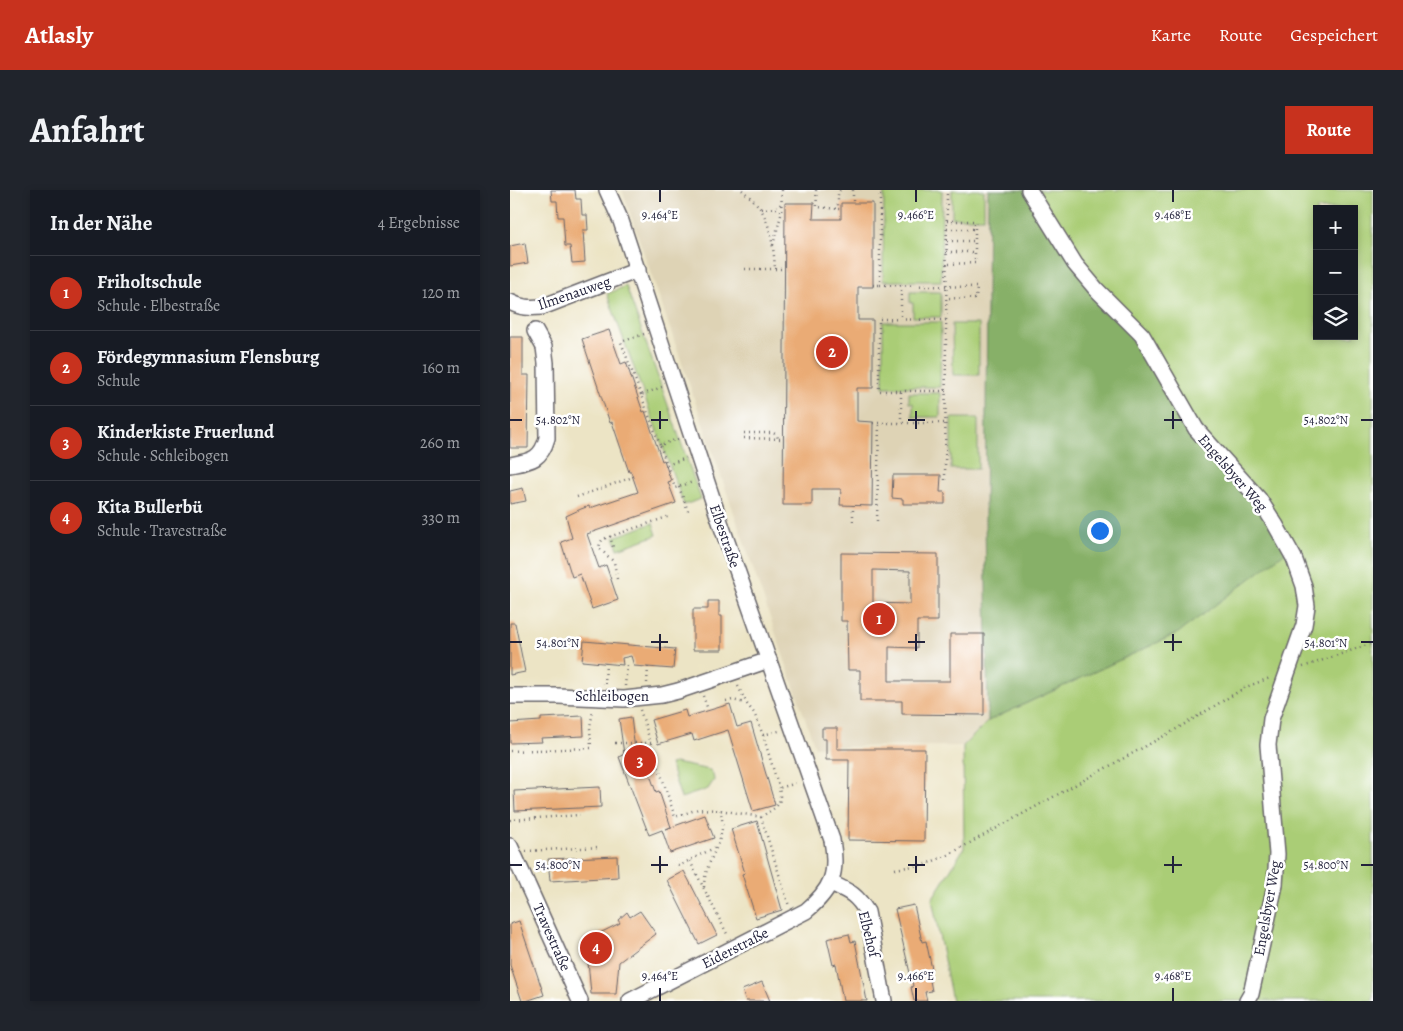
<!DOCTYPE html>
<html lang="de">
<head>
<meta charset="utf-8">
<style>
	:root { --surface:#171b24; --page:#20242c; --text:#f1f3f6; --muted:#9ea1a6; --line:#363941; --accent:#c8321e }
	body { margin:0; font-family:Alegreya,serif; background:var(--page); color:var(--text) }
	.controls { position:absolute; right:15px; top:15px; display:grid; overflow:hidden; border-radius:0px; box-shadow:0 2px 8px #0003 }
	.controls button { width:45px; height:45px; display:grid; place-items:center; padding:0; border:0; border-bottom:1px solid var(--line); background:var(--surface); color:var(--text); font:25px sans-serif }
	.you { position:absolute; left:589px; top:340px; width:18px; height:18px; margin:-12px; border:4px solid #fff; border-radius:50%; background:#1a73e8; box-shadow:0 0 0 8px #1a73e833 }
	.badge { display:grid; place-items:center; width:32px; height:32px; border-radius:50%; background:var(--accent); color:#fff; font-size:16px; font-weight:700 }
	.pin { position:absolute; translate:-50% -50%; border:2px solid #fff; box-shadow:0 1px 5px #0006 }
	.list { margin:0; padding:0; list-style:none }
	h2 { display:flex; justify-content:space-between; align-items:center; height:65px; margin:0; padding:0 20px; font-size:21px }
	h2 small { font-size:16px; font-weight:400; color:var(--muted) }
	.list li { display:grid; grid-template-columns:32px 1fr auto; gap:15px; align-items:center; box-sizing:border-box; height:75px; padding:0 20px; border-top:1px solid var(--line) }
	.list b { display:block; font-size:19px; white-space:nowrap }
	.list p { margin:0; font-size:16px; white-space:nowrap; color:var(--muted) }
	.list em { font-size:16px; font-style:normal; color:var(--muted) }
	.icon { flex:none; width:28px; height:28px; fill:none; stroke:currentColor; stroke-width:2; stroke-linecap:round; stroke-linejoin:round }
	.map { position:relative; flex:none; width:863px; height:811px; overflow:hidden; border-radius:0px }
	header { display:flex; align-items:center; gap:30px; box-sizing:border-box; height:70px; padding:0 25px; background:var(--accent); color:#fff }
	header strong { font-size:24px }
	nav { display:flex; gap:28px; margin-inline-start:auto; font-size:18px }
	.intro { display:flex; align-items:center; justify-content:space-between; box-sizing:border-box; height:120px; padding:0 30px }
	h1 { margin:0; font-size:35px }
	.button { padding:12px 22px; border-radius:0px; background:var(--accent); color:#fff; font-size:18px; font-weight:700 }
	main { display:flex; gap:30px; padding:0 30px }
	aside { flex:1; background:var(--surface); border-radius:0px; box-shadow:0 2px 8px #0003 }
	.map>svg:first-child { display:block }
	.built { fill:#ded3b5 }
	.green { fill:#aacd76; stroke:#667858; fill-rule:evenodd }
	.forest { fill:#87b067; stroke:#546951 }
	.building { fill:#eaab75; fill-rule:evenodd }
	.lines { fill:none; stroke-linecap:round; stroke-linejoin:round }
	.minor-casing { stroke:#69666b; stroke-width:18 }
	.path { stroke:#69666b; stroke-width:2.5; stroke-dasharray:1 4; stroke-linecap:butt }
	.minor { stroke:#fff; stroke-width:15 }
	.ticks { fill:none; stroke:#22223b; stroke-width:2 }
	.labels { text-anchor:middle; dominant-baseline:central; stroke-width:5; stroke-linejoin:round; paint-order:stroke }
	.street-label { font-size:15px; fill:#22223b; stroke:#fff }
	.ticks-label { font-size:12px; text-anchor:middle; fill:#22223b; stroke:#fff; stroke-width:5; stroke-linejoin:round; paint-order:stroke }
</style>
</head>
<body>
<header>
<strong>Atlasly</strong>
<nav><a>Karte</a><a>Route</a><a>Gespeichert</a></nav>
</header>
<div class="intro"><h1>Anfahrt</h1><a class="button">Route</a></div>
<main>
<aside>
<h2>In der Nähe<small>4 Ergebnisse</small></h2>
<ul class="list">
<li><span class="badge">1</span><div><b>Friholtschule</b><p>Schule · Elbestraße</p></div><em>120 m</em></li>
<li><span class="badge">2</span><div><b>Fördegymnasium Flensburg</b><p>Schule</p></div><em>160 m</em></li>
<li><span class="badge">3</span><div><b>Kinderkiste Fruerlund</b><p>Schule · Schleibogen</p></div><em>260 m</em></li>
<li><span class="badge">4</span><div><b>Kita Bullerbü</b><p>Schule · Travestraße</p></div><em>330 m</em></li>
</ul>
</aside>
<div class="map">
<svg width="863" height="811" viewBox="0 0 863 811">
	<rect width="100%" height="100%" fill="#fff"/>
	<filter id="ink" filterUnits="userSpaceOnUse"><feTurbulence type="fractalNoise" baseFrequency=".02" numOctaves="2"/><feDisplacementMap in="SourceGraphic" scale="10" xChannelSelector="R" yChannelSelector="G"/><feConvolveMatrix kernelMatrix="1 2 1 2 8 2 1 2 1" color-interpolation-filters="sRGB"/></filter>
	<filter id="wash" filterUnits="userSpaceOnUse"><feTurbulence type="fractalNoise" baseFrequency=".0096" numOctaves="4" result="noise"/><feDisplacementMap in="SourceGraphic" scale="20" xChannelSelector="R" yChannelSelector="G"/><feGaussianBlur stdDeviation="1.12" result="paint"/><feColorMatrix in="noise" values="0 0 0 0 0 0 0 0 0 0 0 0 0 0 0 0 0 1.4 0 .05"/><feComposite in="paint" operator="in"/></filter>
	<g filter="url(#wash)">
		<rect width="100%" height="100%" fill="#ece4c5"/>
		<!-- built -->
		<polygon class="built" points="112,0 478,0 475,328 478,531 453,556 305,557"/>
		<!-- green -->
		<g class="green">
			<polygon points="374,0 432,0 431,91 373,91"/>
			<rect x="442" y="0" width="32" height="28"/>
			<path d="M514,0h349v811h-421l-20,-102 32,-51 -1,-102 25,-25 190,-88zM807,19h37v127h-37z"/>
			<polygon points="116,96 191,309 174,315 97,104"/>
			<polygon points="400,102 431,102 431,127 403,127 403,113 400,113"/>
			<polygon points="373,132 431,132 430,197 373,197"/>
			<polygon points="442,134 469,134 469,185 443,185"/>
			<polygon points="399,203 430,203 430,227 403,227 403,213 399,213"/>
			<rect x="441" y="228" width="27" height="51"/>
			<polygon points="143,333 147,345 108,359 104,347"/>
			<polygon points="165,573 200,580 203,584 204,590 198,599 171,608 160,574"/>
		</g>
		<!-- forest -->
		<polygon class="forest" points="478,0 514,0 745,310 777,361 668,443 478,531 475,328"/>
		<g id="blocks">
			<!-- building -->
			<g class="building">
				<polygon points="41,0 65,0 66,9 71,9 72,25 77,25 78,40 73,40 75,72 62,73 60,56 55,56 53,27 48,27 47,11 42,11"/>
				<polygon points="275,13 304,13 303,29 331,29 331,13 363,13 363,97 348,97 348,130 363,130 363,198 347,198 347,231 363,232 362,316 330,315 331,299 302,299 302,315 273,315"/>
				<polygon points="15,53 18,73 0,76 0,56"/>
				<polygon points="99,140 111,174 116,172 133,222 135,221 152,271 154,270 161,291 158,292 166,313 77,344 89,378 96,375 108,410 82,419 70,384 62,387 51,352 62,348 56,326 71,319 79,316 80,318 128,302 121,282 119,282 102,232 100,233 72,149"/>
				<polygon points="0,147 13,147 13,185 19,185 18,258 0,258"/>
				<polygon points="383,285 431,285 430,302 435,302 435,314 393,314 393,309 382,308"/>
				<polygon points="13,298 16,311 0,314 0,301"/>
				<path d="M331,363l97,1v67h-21v27l-28,-1v34h61v-47h34v81l-82,-1v-13h-42v-31h-12l-1,-49h-6zM363,380l37,1v33l-37,-1z"/>
				<polygon points="198,411 209,411 209,426 212,426 212,460 183,460 183,419 198,419"/>
				<polygon points="0,433 5,433 15,482 0,485"/>
				<polygon points="74,451 165,459 163,479 124,476 121,466 112,468 113,475 72,471"/>
				<polygon points="220,514 227,537 241,533 265,615 243,621 218,540 184,551 182,544 148,554 141,530 175,520 177,527"/>
				<polygon points="73,526 74,546 31,548 32,552 0,553 0,533 31,531 31,528"/>
				<polygon points="121,527 125,560 131,559 146,602 149,601 161,637 156,639 195,625 204,648 160,663 152,640 139,645 109,567 114,564 109,529"/>
				<polygon points="312,538 327,538 327,559 415,559 414,651 338,650 339,570 316,570 316,549 312,549"/>
				<polygon points="90,597 91,617 5,621 4,601"/>
				<polygon points="247,631 272,720 246,728 232,684 235,683 221,639"/>
				<polygon points="107,666 108,687 40,691 38,669"/>
				<polygon points="174,681 207,745 189,754 157,690"/>
				<polygon points="404,715 412,752 416,751 422,779 418,780 422,801 415,802 417,811 404,811 401,797 403,796 385,719"/>
				<polygon points="130,721 146,744 109,772 106,804 81,804 76,750 110,733 108,730 117,722 120,727"/>
				<polygon points="9,731 34,805 16,811 12,811 0,775 0,734"/>
				<polygon points="339,744 341,752 345,751 357,811 333,811 326,774 323,775 317,749"/>
				<polygon points="252,792 260,811 236,811 232,800"/>
			</g>
		</g>
	</g>
	<g filter="url(#ink)">
		<use href="#blocks" fill-opacity="0" stroke="#69666b" stroke-width="1"/>
		<g class="lines">
			<!-- minor casing -->
			<g class="minor-casing">
				<g id="minor">
					<path d="M97,0l14,31 98,298 113,321c6,34 0,49 -26,71l-176,90"/>
					<polyline points="519,0 565,74 586,99 632,145 686,239 749,309 765,334 784,368 794,396 797,416 794,435 761,529 758,555 767,664 765,695 741,804 737,811"/>
					<path d="M0,112c11,6 20,6 32,5l96,-37"/>
					<path d="M0,275c21,-4 31,-5 37,-27l-1,-75 -2,-16 -9,-16"/>
					<polyline points="0,506 48,506 114,509 152,505 168,501 259,470"/>
					<polyline points="0,656 70,811"/>
					<path d="M321,693c19,9 25,11 36,29l17,89"/>
				</g>
			</g>
			<!-- path -->
			<g class="path">
				<path d="M232,0c7,6 15,13 20,21 9,16 12,40 13,58"/>
				<polyline points="306,0 307,17 328,19"/>
				<polyline points="330,0 328,2 328,19 331,19"/>
				<polyline points="343,0 343,13"/>
				<polyline points="370,0 370,95 467,97 466,109 436,108"/>
				<polyline points="251,19 267,18 271,14"/>
				<polyline points="437,31 465,31 465,73 437,74"/>
				<polyline points="437,39 465,39"/>
				<polyline points="437,51 465,51"/>
				<polyline points="263,55 271,25 272,0"/>
				<polyline points="436,62 465,62"/>
				<polyline points="235,79 275,79"/>
				<polyline points="363,95 370,95"/>
				<polyline points="391,95 391,129"/>
				<polyline points="436,201 369,201 369,129 436,130"/>
				<polyline points="131,205 111,152 134,144"/>
				<polyline points="363,233 436,233"/>
				<polyline points="391,233 391,201"/>
				<polyline points="234,243 263,243 267,245 268,249"/>
				<polyline points="234,248 274,249"/>
				<polyline points="168,249 150,255 165,298 183,292"/>
				<polyline points="150,255 131,205 152,197"/>
				<polyline points="157,275 176,268"/>
				<polyline points="435,290 437,0"/>
				<polyline points="169,297 178,321"/>
				<polyline points="67,307 123,287"/>
				<polyline points="343,331 343,315"/>
				<polyline points="367,331 369,233"/>
				<polyline points="100,346 103,357"/>
				<polyline points="107,389 104,372 89,358 90,353 93,349 160,326"/>
				<polyline points="793,477 863,453"/>
				<polyline points="137,493 138,477"/>
				<polyline points="95,494 96,473"/>
				<polyline points="115,496 117,475"/>
				<polyline points="228,496 237,514 244,523 253,545 269,598"/>
				<polyline points="193,506 197,517"/>
				<polyline points="216,511 223,510 235,513"/>
				<path d="M130,520l35,107 23,-8 22,1 41,7c14,-10 22,-10 18,-29l18,-5"/>
				<polyline points="253,545 269,541"/>
				<polyline points="105,553 141,553"/>
				<polyline points="0,561 81,558 80,537 83,521"/>
				<polyline points="251,627 279,716"/>
				<polyline points="0,630 70,625"/>
				<polyline points="16,661 89,657"/>
				<polyline points="180,671 218,746"/>
				<polyline points="168,676 206,657"/>
				<polyline points="385,679 416,674 438,665 663,541 736,497 760,488"/>
				<path d="M194,697c0,-28 26,-48 16,-77"/>
			</g>
			<!-- minor -->
			<use href="#minor" class="minor"/>
		</g>
	</g>
	<!-- ticks -->
	<path class="ticks" d="M150,0v12M406,0v12M663,0v12M150,221v18M406,221v18M663,221v18M0,230h12M141,230h17M398,230h17M654,230h18M851,230h12M150,444v17M406,444v17M663,444v17M0,452h12M141,452h17M398,452h17M654,452h18M851,452h12M150,666v17M406,666v17M663,666v17M0,675h12M141,675h17M398,675h17M654,675h18M851,675h12M150,798v13M406,798v13M663,798v13"/>
	<g class="labels">
		<!-- street labels -->
		<g class="street-label">
			<text transform="translate(64 103) rotate(-19)">Ilmenauweg</text>
			<text transform="translate(723 283) rotate(49)">Engelsbyer Weg</text>
			<text transform="translate(215 346) rotate(71)">Elbestraße</text>
			<text x="102" y="506">Schleibogen</text>
			<text transform="translate(757 718) rotate(-80)">Engelsbyer Weg</text>
			<text transform="translate(359 744) rotate(76)">Elbehof</text>
			<text transform="translate(42 747) rotate(66)">Travestraße</text>
			<text transform="translate(225 758) rotate(-27)">Eiderstraße</text>
		</g>
	</g>
	<g class="ticks-label">
		<text x="150" y="29">9.464°E</text>
		<text x="406" y="29">9.466°E</text>
		<text x="663" y="29">9.468°E</text>
		<text x="48" y="234">54.802°N</text>
		<text x="816" y="234">54.802°N</text>
		<text x="48" y="457">54.801°N</text>
		<text x="816" y="457">54.801°N</text>
		<text x="48" y="679">54.800°N</text>
		<text x="816" y="679">54.800°N</text>
		<text x="150" y="790">9.464°E</text>
		<text x="406" y="790">9.466°E</text>
		<text x="663" y="790">9.468°E</text>
	</g>
</svg>
<div class="controls">
<button>+</button>
<button>−</button>
<button><svg class="icon" aria-label="layers" viewBox="0 0 24 24"><path d="M12 4l9 5-9 5-9-5zM3 14l9 5 9-5"/></svg></button>
</div>
<div class="you"></div>
<div class="pin badge" style="left:369px;top:429px">1</div>
<div class="pin badge" style="left:322px;top:162px">2</div>
<div class="pin badge" style="left:130px;top:571px">3</div>
<div class="pin badge" style="left:86px;top:758px">4</div>
</div>
</main>
</body>
</html>
